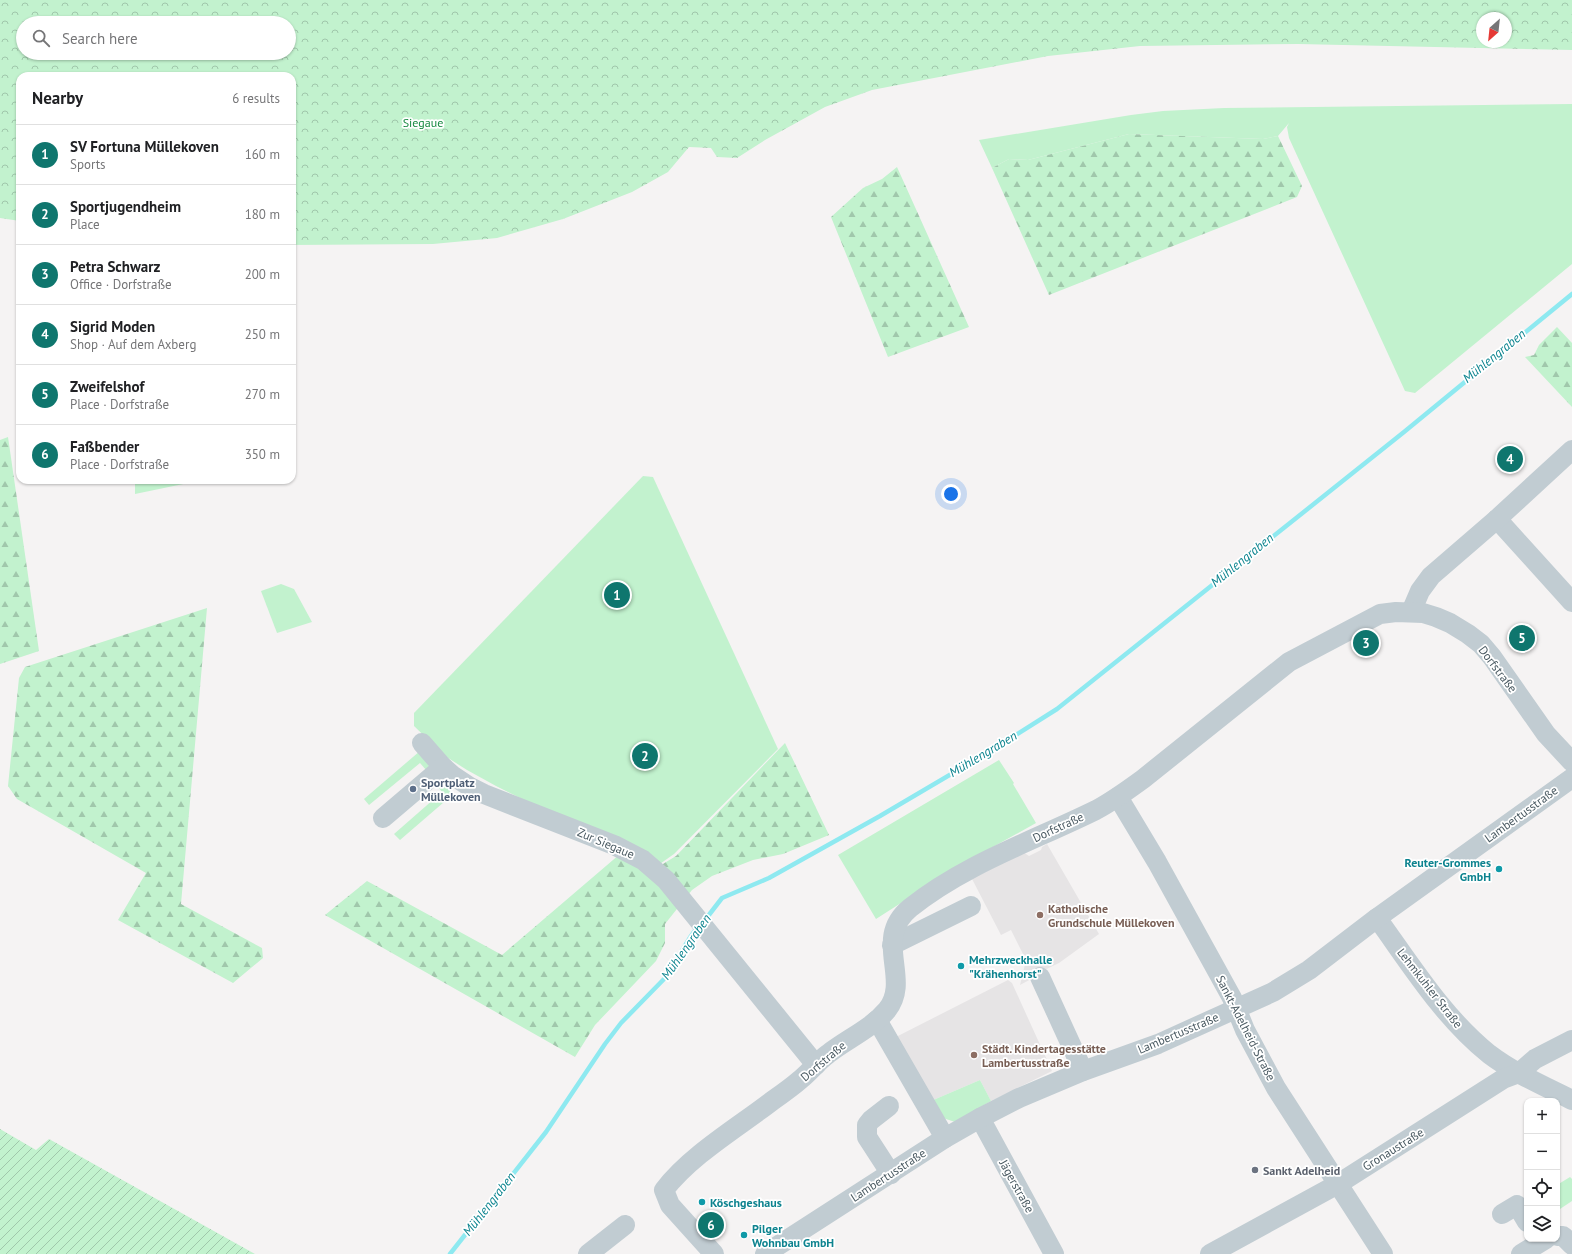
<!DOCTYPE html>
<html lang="en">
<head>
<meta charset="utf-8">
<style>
	:root { --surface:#fff; --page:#f6f6f6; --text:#202124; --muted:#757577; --line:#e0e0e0; --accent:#0f766e }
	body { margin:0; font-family:"PT Sans",sans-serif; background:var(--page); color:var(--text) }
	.controls { position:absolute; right:12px; bottom:12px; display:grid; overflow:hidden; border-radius:8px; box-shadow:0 1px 3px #0004 }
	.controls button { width:36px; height:36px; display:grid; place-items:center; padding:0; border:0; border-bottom:1px solid var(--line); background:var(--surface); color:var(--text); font:20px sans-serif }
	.compass { position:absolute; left:1476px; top:12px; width:36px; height:36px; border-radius:50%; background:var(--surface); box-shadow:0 1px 3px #0004; rotate:207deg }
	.you { position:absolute; left:951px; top:494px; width:14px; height:14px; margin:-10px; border:3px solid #fff; border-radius:50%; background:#1a73e8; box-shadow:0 0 0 6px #1a73e833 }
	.badge { display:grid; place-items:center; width:26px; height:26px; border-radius:50%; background:var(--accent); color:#fff; font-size:13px; font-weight:700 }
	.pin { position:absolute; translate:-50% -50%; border:2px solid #fff; box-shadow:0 1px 4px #0006 }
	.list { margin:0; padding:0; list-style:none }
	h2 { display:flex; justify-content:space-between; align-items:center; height:52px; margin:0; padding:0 16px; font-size:17px }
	h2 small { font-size:13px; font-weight:400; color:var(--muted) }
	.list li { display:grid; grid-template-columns:26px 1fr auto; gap:12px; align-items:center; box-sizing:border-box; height:60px; padding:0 16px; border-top:1px solid var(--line) }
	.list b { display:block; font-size:15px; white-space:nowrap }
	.list p { margin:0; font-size:13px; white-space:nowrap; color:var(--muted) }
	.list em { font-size:13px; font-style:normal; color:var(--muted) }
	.icon { flex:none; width:22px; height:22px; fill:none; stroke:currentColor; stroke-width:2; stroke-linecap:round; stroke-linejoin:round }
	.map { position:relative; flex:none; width:1572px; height:1254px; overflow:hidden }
	.search { position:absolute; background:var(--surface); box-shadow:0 1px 3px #0004; left:16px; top:16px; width:280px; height:44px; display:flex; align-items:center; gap:10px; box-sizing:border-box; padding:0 14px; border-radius:22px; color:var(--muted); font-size:15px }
	.panel { position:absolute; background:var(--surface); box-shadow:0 1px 3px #0004; left:16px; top:72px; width:280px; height:412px; border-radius:12px }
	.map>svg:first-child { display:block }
	.education { fill:#e6e4e5 }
	.grass { fill:#c2f2ce }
	.forest { fill:url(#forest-firs) }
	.park { fill:url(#park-crowns); fill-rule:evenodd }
	.garden { fill:url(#garden-furrows) }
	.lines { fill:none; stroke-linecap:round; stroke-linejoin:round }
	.stream { stroke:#8ee9f0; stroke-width:4.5 }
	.minor { stroke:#c1ccd2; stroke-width:20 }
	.service-dot { fill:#5c6f8a; stroke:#fff; stroke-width:1.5 }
	.culture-dot { fill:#0f9aa8; stroke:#fff; stroke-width:1.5 }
	.education-dot { fill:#8d6e63; stroke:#fff; stroke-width:1.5 }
	.worship-dot { fill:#6b7280; stroke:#fff; stroke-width:1.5 }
	.labels { text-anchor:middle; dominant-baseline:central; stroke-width:3.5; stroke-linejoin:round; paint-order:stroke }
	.park-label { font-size:12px; fill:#14883f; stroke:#fff }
	.street-label { font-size:12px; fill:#495961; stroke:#fff }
	.service-label { font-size:12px; font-weight:bold; fill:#4e5e75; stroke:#fff; text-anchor:start }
	.culture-label { font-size:12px; font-weight:bold; fill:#0d838f; stroke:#fff; text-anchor:start }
	.education-label { font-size:12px; font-weight:bold; fill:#785e54; stroke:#fff; text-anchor:start }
	.worship-label { font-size:12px; font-weight:bold; fill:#5b616d; stroke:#fff; text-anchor:start }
	.water-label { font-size:13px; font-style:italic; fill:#0a838e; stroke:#fff }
</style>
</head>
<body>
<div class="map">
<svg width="1572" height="1254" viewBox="0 0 1572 1254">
	<defs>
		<pattern id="forest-firs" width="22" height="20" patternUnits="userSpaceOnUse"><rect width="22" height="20" fill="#c2f2ce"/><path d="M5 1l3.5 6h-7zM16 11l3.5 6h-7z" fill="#a0c7ab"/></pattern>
		<pattern id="park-crowns" width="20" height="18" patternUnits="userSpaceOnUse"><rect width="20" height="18" fill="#c2f2ce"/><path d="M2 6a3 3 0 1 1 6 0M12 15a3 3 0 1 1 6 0" fill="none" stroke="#a0c7ab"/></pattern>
		<pattern id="garden-furrows" width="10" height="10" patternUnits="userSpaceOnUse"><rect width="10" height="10" fill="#c2f2ce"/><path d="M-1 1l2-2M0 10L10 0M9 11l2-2" fill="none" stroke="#a0c7ab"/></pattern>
	</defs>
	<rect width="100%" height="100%" fill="#f5f3f3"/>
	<!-- education -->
	<g class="education">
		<polygon points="1047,844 1099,934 1059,963 1032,976 1033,978 1020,985 1026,960 1011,930 1001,935 971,877 1023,852 1029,856 1041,850 1042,847"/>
		<polygon points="1008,980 1012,983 1052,1071 991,1101 980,1080 931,1101 894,1038"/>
	</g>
	<!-- grass -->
	<g class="grass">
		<polygon points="1572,104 1572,264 1415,393 1405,391 1289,138 1287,127 1289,123 1278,136 1263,139 1129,134 1028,160 1009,159 992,168 979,140 1131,115 1163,111 1224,108"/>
		<polygon points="643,476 653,477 778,749 674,854 657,866 496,786 467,770 445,756 414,726 414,713"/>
		<polygon points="135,480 193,480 193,482 135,494"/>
		<polygon points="281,584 294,589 312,622 277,633 261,591"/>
		<polygon points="420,751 428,759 429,768 427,771 420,763 369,805 364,799"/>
		<polygon points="999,760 1014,783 1013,784 1036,823 957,867 876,919 838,855"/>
		<polygon points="440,780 449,782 451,796 400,840 394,834 442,792 435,783"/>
		<polygon points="980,1080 991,1101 955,1122 940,1117 931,1101"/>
		<polygon points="1570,1177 1572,1179 1572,1201 1557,1211 1557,1185"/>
	</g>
	<!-- forest -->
	<g class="forest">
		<polygon points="1129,134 1263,139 1278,136 1302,186 1297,197 1049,295 992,168 1009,159 1028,160"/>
		<polygon points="897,167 969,327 888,357 831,217 863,188 882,179"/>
		<polygon points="1557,327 1572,343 1572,407 1525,357 1534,355 1539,345"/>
		<polygon points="8,437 39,651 0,664 0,440"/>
		<polygon points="207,608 181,904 262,948 263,958 233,983 118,920 146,873 17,799 8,786 19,678 25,667"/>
		<polygon points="785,743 829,835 783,854 753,860 712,876 692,890 665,924 665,943 656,961 595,1025 575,1057 325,915 367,881 502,955 620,854 648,873 676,856"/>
	</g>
	<!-- park -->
	<path class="park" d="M0,0h1572v50l-274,-6 -158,2 -92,10 -176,34 -47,17 -60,33 -28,18 -20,-1 -6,-9 -22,-1 -21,25 -36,20 -69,27 -66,19 -64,6 -141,1v-169h-272v145l-20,-3zM1482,18h24v24h-24zM23,23h266v30h-266z"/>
	<!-- garden -->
	<polygon class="garden" points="0,1129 36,1150 49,1139 255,1254 0,1254"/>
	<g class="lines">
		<!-- stream -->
		<g class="stream">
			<polyline points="705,920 722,898 769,878 880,816 992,750 1057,709 1404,432 1572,294"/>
			<polyline points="450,1254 546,1132 605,1044 621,1023 665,978 691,936 698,926"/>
		</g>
		<!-- minor -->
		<g class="minor">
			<polyline points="1497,519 1572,602"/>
			<polyline points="1411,612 1420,591 1431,576 1497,519 1572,450"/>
			<polyline points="422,743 443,767 452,775 470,787 484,794 614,845 643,860 666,880 816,1065"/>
			<polyline points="1118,797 1157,862 1232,998 1245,1030 1276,1088 1383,1254"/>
			<polyline points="383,818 443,767"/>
			<path d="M1377,918c34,47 66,99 112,136 25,19 55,32 83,46"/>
			<polyline points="892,945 971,906"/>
			<polyline points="1040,977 1083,1071"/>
			<polyline points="877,1020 945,1138"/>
			<polyline points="889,1106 871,1120 867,1125 867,1137 891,1174"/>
			<polyline points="980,1118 1054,1254"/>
			<polyline points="1502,1214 1517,1205 1527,1222"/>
			<polyline points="1557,1236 1563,1236 1572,1245"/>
			<polyline points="588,1254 625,1225"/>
			<path d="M714,1254l-44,-49 -6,-15c27,-35 73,-62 108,-89 10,-7 20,-14 29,-22 10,-8 17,-18 27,-25 19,-15 43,-25 59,-44 25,-31 -15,-71 23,-102 55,-44 123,-67 186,-98 17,-9 32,-20 47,-31l146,-117 91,-48 16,-2 27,1 13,4 14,6 18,11 13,10 11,13 54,77 26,28"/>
			<polyline points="765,1254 945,1138 980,1118 1019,1098 1083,1071 1158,1044 1273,992 1309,970 1377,918 1572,778"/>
			<polyline points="1210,1254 1338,1184 1503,1079 1519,1073 1535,1059 1572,1040"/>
			<polyline points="1521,1254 1546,1239"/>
		</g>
	</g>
	<!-- markers -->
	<circle class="service-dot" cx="413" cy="789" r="4"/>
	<g class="culture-dot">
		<circle cx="1499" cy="869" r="4"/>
		<circle cx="961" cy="966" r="4"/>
		<circle cx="702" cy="1202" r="4"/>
		<circle cx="744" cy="1235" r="4"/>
	</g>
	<g class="education-dot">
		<circle cx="1040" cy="915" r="4"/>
		<circle cx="974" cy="1055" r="4"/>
	</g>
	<circle class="worship-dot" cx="1255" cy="1170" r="4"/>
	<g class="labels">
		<!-- park labels -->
		<g class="park-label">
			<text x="423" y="122">Siegaue</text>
		</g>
		<!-- street labels -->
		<g class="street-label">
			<text transform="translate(1498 669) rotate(53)">Dorfstraße</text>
			<text transform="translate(1521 814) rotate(-36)">Lambertusstraße</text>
			<text transform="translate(1058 827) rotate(-25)">Dorfstraße</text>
			<text transform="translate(606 843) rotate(23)">Zur Siegaue</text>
			<text transform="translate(1430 988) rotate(52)">Lehmkuhler Straße</text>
			<text transform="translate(1246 1028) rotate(63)">Sankt-Adelheid-Straße</text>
			<text transform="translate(1178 1033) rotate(-23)">Lambertusstraße</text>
			<text transform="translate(823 1061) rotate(-40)">Dorfstraße</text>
			<text transform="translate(1393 1149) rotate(-32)">Gronaustraße</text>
			<text transform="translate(888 1175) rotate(-33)">Lambertusstraße</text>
			<text transform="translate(1017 1186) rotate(61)">Jägerstraße</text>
		</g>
		<!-- service labels -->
		<g class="service-label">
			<text x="421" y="782">Sportplatz<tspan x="421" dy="14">Müllekoven</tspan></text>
		</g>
		<!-- culture labels -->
		<g class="culture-label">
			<text x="1491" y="862" text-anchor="end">Reuter-Grommes<tspan x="1491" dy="14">GmbH</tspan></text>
			<text x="969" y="959">Mehrzweckhalle<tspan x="969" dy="14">"Krähenhorst"</tspan></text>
			<text x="710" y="1202">Köschgeshaus</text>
			<text x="752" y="1228">Pilger<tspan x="752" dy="14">Wohnbau GmbH</tspan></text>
		</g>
		<!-- education labels -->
		<g class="education-label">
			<text x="1048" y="908">Katholische<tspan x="1048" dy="14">Grundschule Müllekoven</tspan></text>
			<text x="982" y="1048">Städt. Kindertagesstätte<tspan x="982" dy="14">Lambertusstraße</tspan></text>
		</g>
		<!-- worship labels -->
		<g class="worship-label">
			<text x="1263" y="1170">Sankt Adelheid</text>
		</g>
		<!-- water labels -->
		<g class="water-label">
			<text transform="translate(1494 356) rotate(-39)">Mühlengraben</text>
			<text transform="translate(1242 560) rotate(-39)">Mühlengraben</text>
			<text transform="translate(983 754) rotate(-31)">Mühlengraben</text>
			<text transform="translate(686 947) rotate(-55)">Mühlengraben</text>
			<text transform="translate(489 1204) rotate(-52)">Mühlengraben</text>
		</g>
	</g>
</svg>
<div class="controls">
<button>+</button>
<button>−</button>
<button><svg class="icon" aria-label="locate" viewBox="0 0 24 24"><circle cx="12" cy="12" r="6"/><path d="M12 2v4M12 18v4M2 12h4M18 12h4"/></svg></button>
<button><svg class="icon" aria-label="layers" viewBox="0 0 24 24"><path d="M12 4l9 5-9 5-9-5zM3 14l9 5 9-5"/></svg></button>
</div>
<svg class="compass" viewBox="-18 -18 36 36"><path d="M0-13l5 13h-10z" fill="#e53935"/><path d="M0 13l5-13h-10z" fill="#757577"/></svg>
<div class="you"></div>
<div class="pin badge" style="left:617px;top:595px">1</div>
<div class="pin badge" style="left:645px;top:756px">2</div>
<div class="pin badge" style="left:1366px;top:643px">3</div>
<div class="pin badge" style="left:1510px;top:459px">4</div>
<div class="pin badge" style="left:1522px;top:638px">5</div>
<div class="pin badge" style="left:711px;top:1225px">6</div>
<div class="search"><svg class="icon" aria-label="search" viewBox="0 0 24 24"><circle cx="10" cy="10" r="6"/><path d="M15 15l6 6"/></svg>Search here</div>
<section class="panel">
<h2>Nearby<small>6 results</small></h2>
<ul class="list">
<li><span class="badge">1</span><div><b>SV Fortuna Müllekoven</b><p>Sports</p></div><em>160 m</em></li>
<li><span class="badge">2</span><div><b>Sportjugendheim</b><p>Place</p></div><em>180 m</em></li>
<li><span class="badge">3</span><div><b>Petra Schwarz</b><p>Office · Dorfstraße</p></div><em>200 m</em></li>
<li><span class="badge">4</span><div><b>Sigrid Moden</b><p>Shop · Auf dem Axberg</p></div><em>250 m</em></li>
<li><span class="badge">5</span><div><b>Zweifelshof</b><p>Place · Dorfstraße</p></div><em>270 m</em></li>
<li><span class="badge">6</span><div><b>Faßbender</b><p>Place · Dorfstraße</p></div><em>350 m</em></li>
</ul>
</section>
</div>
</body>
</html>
